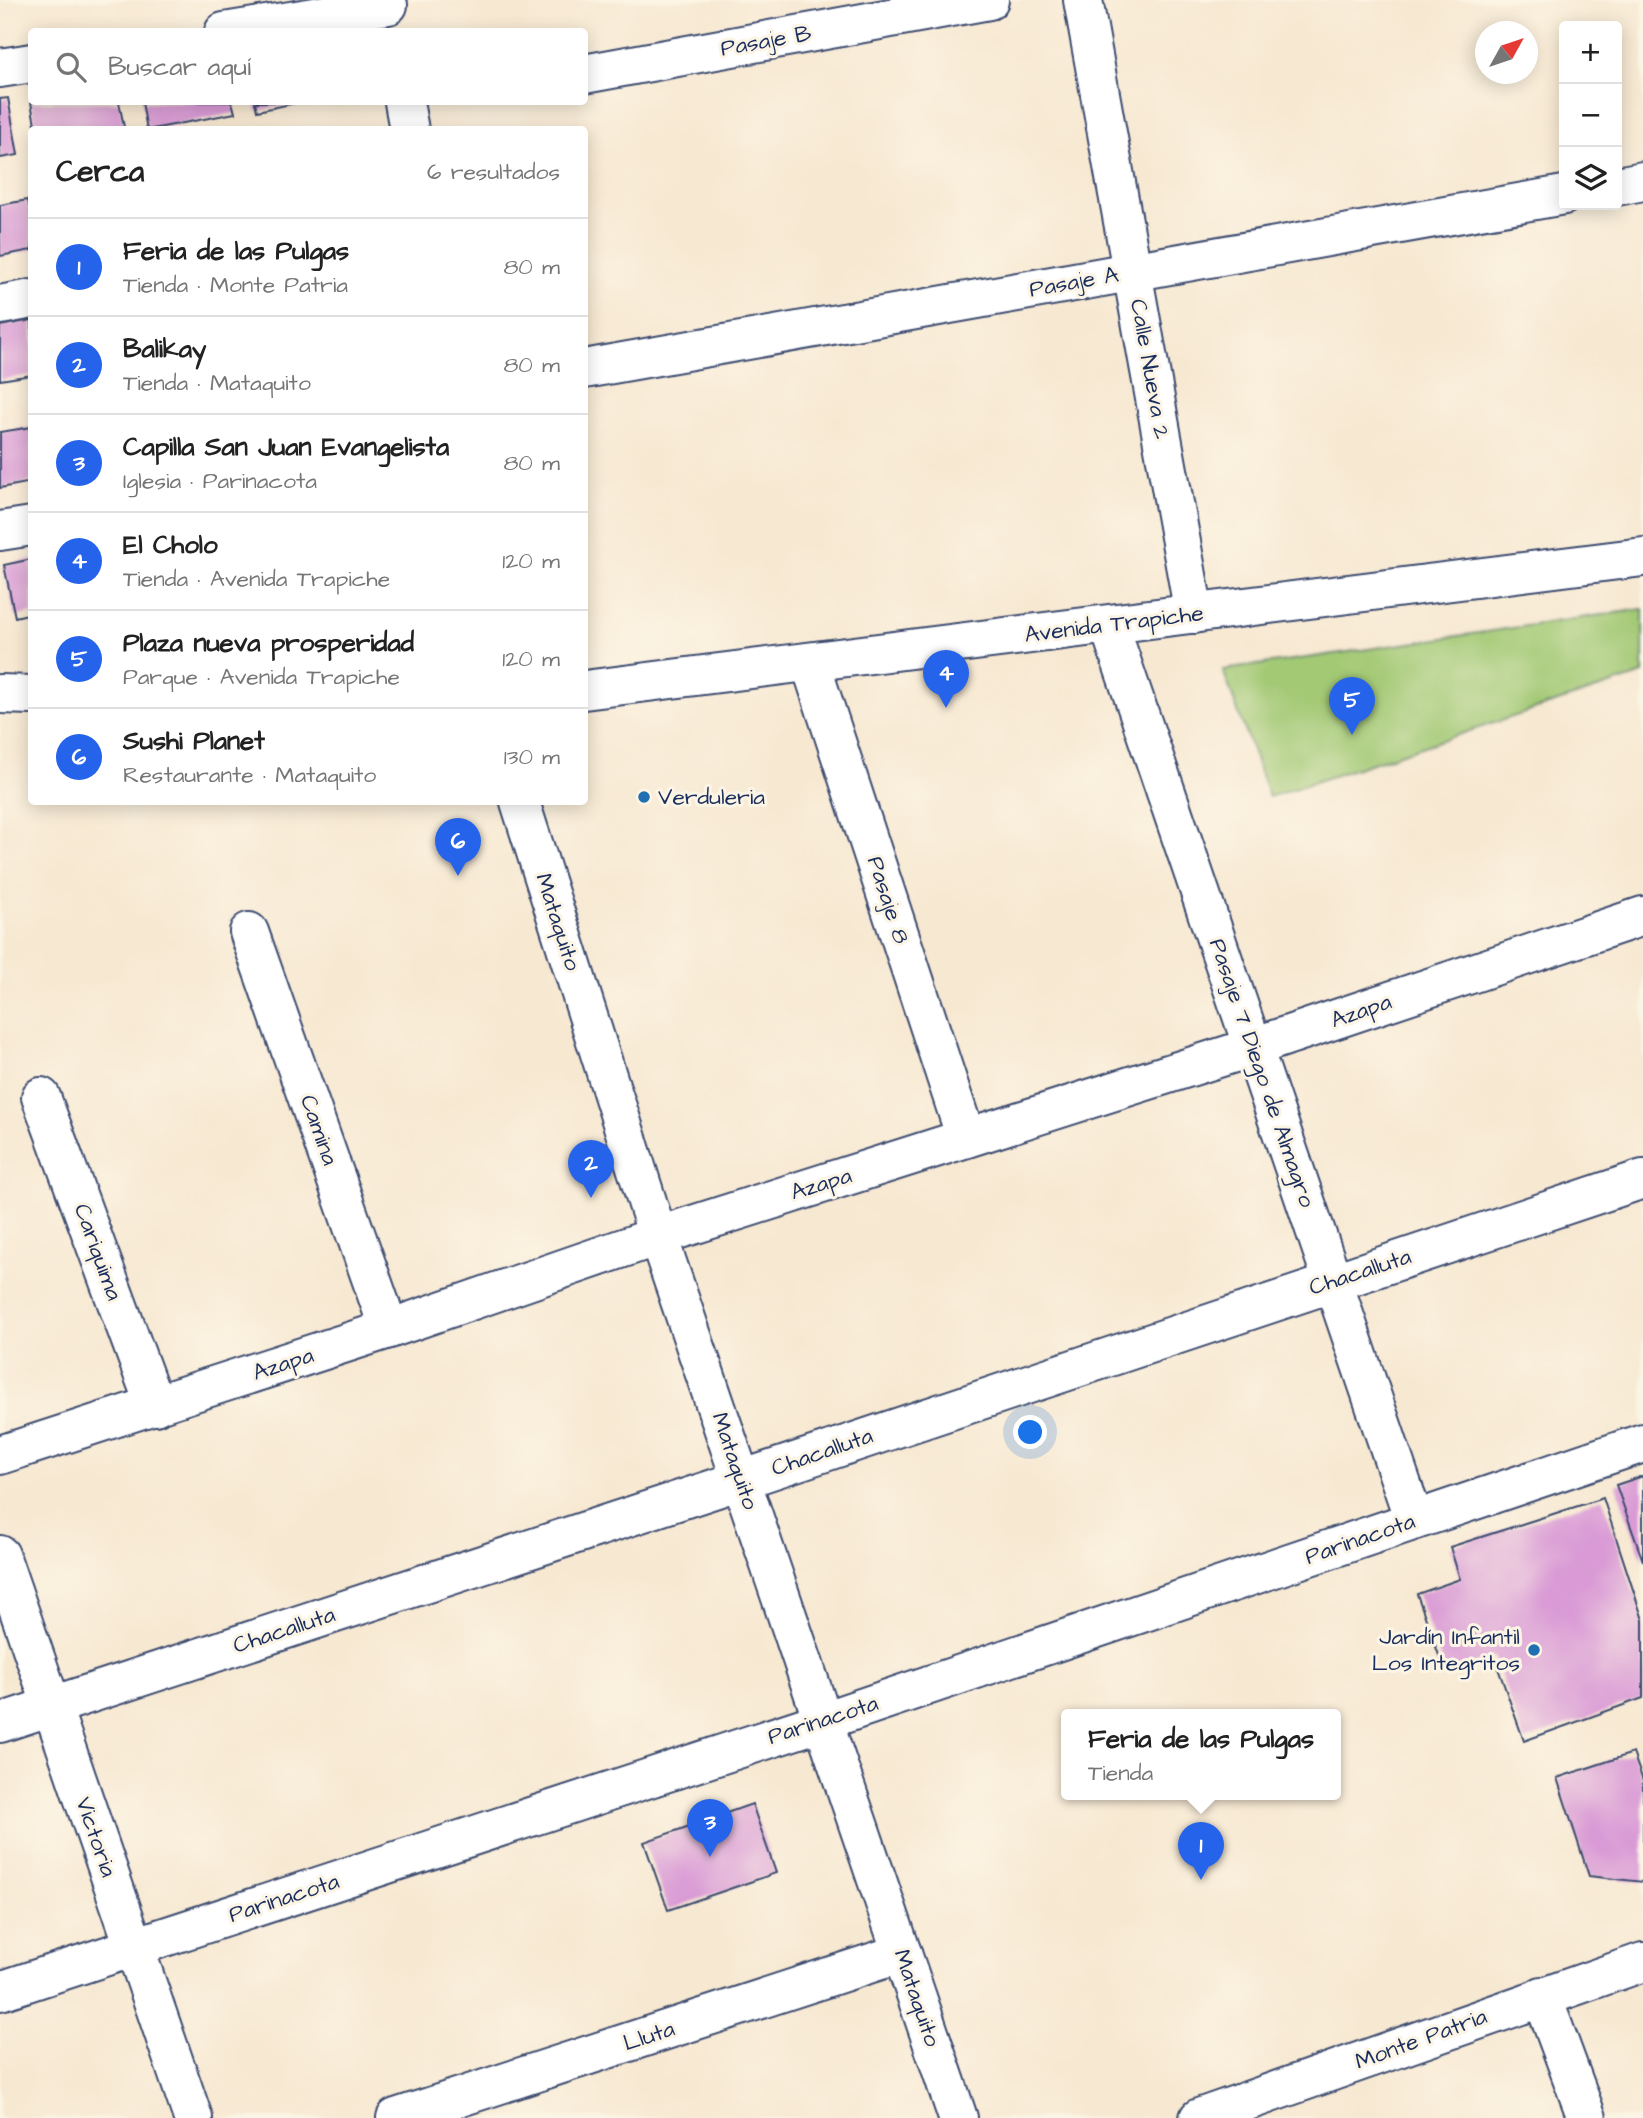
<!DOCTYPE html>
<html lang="es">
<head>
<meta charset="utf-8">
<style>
	:root { --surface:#fff; --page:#f6f6f6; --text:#222; --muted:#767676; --line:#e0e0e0; --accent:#2563eb }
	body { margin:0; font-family:"Architects Daughter",sans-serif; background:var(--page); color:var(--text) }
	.controls { position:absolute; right:21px; top:21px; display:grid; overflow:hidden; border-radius:7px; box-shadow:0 4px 18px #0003 }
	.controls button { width:63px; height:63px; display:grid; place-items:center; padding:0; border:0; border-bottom:2px solid var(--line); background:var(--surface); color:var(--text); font:35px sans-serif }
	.compass { position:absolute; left:1475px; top:21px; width:63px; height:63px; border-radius:50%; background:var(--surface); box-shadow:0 4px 18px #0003; rotate:50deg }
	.you { position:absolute; left:1031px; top:1433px; width:24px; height:24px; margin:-18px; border:5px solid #fff; border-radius:50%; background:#1a73e8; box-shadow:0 0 0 10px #1a73e833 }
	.badge { display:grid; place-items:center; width:46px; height:46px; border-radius:50%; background:var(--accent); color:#fff; font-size:23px; font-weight:700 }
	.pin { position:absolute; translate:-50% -58px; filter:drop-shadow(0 2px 4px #0008) }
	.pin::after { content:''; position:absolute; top:37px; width:24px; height:21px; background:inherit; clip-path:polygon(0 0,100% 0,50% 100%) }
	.popup { position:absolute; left:1061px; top:1709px; width:280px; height:91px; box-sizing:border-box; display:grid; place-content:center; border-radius:7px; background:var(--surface); filter:drop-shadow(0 2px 5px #0005); font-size:23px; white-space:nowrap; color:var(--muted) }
	.popup b { font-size:26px; color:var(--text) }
	.popup::after { content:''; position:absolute; left:50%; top:100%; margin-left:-14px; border:14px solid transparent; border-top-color:var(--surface) }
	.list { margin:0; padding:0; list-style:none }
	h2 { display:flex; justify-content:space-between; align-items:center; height:91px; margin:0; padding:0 28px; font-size:30px }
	h2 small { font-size:23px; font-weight:400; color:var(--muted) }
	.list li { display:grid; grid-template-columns:46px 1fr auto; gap:21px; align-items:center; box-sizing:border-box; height:98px; padding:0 28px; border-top:2px solid var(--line) }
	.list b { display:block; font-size:26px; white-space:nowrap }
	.list p { margin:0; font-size:23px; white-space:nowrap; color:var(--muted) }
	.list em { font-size:23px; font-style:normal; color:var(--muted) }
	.icon { flex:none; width:38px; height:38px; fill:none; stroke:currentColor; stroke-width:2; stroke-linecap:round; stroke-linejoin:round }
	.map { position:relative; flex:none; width:1643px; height:2118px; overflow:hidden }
	.search { position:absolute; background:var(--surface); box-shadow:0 4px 18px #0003; left:28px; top:28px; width:560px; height:77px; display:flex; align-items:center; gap:18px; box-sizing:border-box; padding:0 24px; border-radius:7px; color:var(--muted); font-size:26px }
	.panel { position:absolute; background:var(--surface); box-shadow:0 4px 18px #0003; left:28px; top:126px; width:560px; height:679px; border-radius:7px }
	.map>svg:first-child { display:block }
	.green { fill:#a3c974; stroke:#5f7c69; stroke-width:2 }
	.building { fill:#d99ad5 }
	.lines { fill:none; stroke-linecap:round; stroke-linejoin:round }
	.minor-casing { stroke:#3c4b6f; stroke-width:42 }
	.minor { stroke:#fff; stroke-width:38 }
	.poi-dot { fill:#1f6fb2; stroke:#fcf5e5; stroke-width:2.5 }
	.labels { text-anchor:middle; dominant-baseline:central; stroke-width:6; stroke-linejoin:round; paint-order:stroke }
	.street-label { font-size:23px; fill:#1b2f5e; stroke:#fcf5e5 }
	.poi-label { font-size:23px; fill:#1b2f5e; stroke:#fcf5e5; text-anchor:start }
</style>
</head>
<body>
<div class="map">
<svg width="1643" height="2118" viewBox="0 0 1643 2118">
	<rect width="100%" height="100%" fill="#fcf5e5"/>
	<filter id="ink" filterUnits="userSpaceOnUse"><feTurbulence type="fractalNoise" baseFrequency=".0143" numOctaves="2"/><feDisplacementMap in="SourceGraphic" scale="14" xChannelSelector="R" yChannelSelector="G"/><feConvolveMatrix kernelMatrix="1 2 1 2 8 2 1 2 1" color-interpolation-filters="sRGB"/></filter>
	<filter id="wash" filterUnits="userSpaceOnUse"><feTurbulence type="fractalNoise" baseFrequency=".00686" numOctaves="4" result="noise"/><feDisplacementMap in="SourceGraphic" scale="28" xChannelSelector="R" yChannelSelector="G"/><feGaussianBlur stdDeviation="1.57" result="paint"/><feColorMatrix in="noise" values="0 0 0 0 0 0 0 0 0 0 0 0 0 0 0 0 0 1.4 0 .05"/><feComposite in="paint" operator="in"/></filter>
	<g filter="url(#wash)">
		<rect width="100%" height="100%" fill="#f7e8d1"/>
		<!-- green -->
		<polygon class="green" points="1643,609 1643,674 1269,797 1223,670"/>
		<g id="blocks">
			<!-- building -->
			<g class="building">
				<polygon points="8,98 18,155 0,158 0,99"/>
				<polygon points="31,102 119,102 124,127 111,130 36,130"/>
				<polygon points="142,102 232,102 235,113 147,130"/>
				<polygon points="255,102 296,102 296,103 257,111"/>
				<polygon points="28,200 32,217 32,250 0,256 0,205"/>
				<polygon points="32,320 32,375 0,380 0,326"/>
				<polygon points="32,427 32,482 0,488 0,432"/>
				<polygon points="32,559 32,613 15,617 4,565"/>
				<polygon points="1643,1476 1643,1561 1616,1485"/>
				<polygon points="1603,1498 1643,1620 1643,1698 1524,1741 1494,1657 1445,1672 1417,1594 1460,1579 1450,1547"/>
				<polygon points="1633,1753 1643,1781 1643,1882 1589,1876 1557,1778"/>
				<polygon points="752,1804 776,1873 668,1910 644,1842"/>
			</g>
		</g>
	</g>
	<g filter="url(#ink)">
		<use href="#blocks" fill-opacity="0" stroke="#3c4b6f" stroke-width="2"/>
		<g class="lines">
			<!-- minor casing -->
			<g class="minor-casing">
				<g id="minor">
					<polyline points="1083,0 1194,614"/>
					<polyline points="224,32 388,5"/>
					<polyline points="0,68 32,63"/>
					<polyline points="584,74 989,0"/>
					<polyline points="404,102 409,130"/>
					<polyline points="1617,186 1643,181"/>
					<polyline points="0,305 32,299"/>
					<polyline points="584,369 1564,195"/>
					<polyline points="0,531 32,526"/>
					<polyline points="1109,625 1414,1520"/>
					<polyline points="810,662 966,1138"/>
					<polyline points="584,690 1643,557"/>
					<polyline points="0,694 32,695"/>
					<polyline points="520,802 658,1236 958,2118"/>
					<polyline points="249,932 389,1329"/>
					<polyline points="41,1097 155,1406"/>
					<polyline points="0,1455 389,1329 658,1236 1253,1047 1643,916"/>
					<polyline points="0,1555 193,2118"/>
					<polyline points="0,1723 741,1480 1643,1179"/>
					<polyline points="0,1991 823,1721 1643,1443"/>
					<polyline points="1542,1996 1587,2118"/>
					<polyline points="396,2118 902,1953"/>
					<polyline points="1199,2118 1643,1962"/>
				</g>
			</g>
			<!-- minor -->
			<use href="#minor" class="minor"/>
		</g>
	</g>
	<!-- markers -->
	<g class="poi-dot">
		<circle cx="644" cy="797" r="7"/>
		<circle cx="1534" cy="1650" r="7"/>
	</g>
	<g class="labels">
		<!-- street labels -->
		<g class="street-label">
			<text transform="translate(766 41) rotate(-10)">Pasaje B</text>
			<text transform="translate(1074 282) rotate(-10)">Pasaje A</text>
			<text transform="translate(1150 369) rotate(80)">Calle Nueva 2</text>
			<text transform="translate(1114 624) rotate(-7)">Avenida Trapiche</text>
			<text transform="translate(888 900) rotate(72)">Pasaje 8</text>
			<text transform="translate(558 922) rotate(72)">Mataquito</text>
			<text transform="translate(1361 1011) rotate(-19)">Azapa</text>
			<text transform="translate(1262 1073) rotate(71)">Pasaje 7 Diego de Almagro</text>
			<text transform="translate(319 1130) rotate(71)">Camina</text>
			<text transform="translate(821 1184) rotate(-17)">Azapa</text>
			<text transform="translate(98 1252) rotate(70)">Cariquima</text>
			<text transform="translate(1360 1272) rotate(-18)">Chacalluta</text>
			<text transform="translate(283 1364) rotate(-18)">Azapa</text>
			<text transform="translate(822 1452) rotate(-19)">Chacalluta</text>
			<text transform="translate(735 1461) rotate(71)">Mataquito</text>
			<text transform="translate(1360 1539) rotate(-19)">Parinacota</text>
			<text transform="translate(284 1630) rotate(-18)">Chacalluta</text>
			<text transform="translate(823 1720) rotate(-18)">Parinacota</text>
			<text transform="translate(96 1837) rotate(71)">Victoria</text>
			<text transform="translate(284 1898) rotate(-18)">Parinacota</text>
			<text transform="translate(917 1998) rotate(71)">Mataquito</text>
			<text transform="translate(649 2036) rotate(-18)">Lluta</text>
			<text transform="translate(1421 2039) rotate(-20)">Monte Patria</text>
		</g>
		<!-- poi labels -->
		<g class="poi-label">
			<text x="658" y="797">Verduleria</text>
			<text x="1520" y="1637" text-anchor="end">Jardín Infantil<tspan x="1520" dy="26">Los Integritos</tspan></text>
		</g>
	</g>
</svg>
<div class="controls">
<button>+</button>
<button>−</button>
<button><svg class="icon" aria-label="layers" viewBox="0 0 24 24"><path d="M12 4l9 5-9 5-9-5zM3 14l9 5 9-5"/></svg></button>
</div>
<svg class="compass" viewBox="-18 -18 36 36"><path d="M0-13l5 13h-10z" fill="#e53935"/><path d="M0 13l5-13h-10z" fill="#767676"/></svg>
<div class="you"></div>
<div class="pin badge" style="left:1201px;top:1880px">1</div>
<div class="popup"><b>Feria de las Pulgas</b>Tienda</div>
<div class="pin badge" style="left:591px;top:1198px">2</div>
<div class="pin badge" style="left:710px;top:1857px">3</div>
<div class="pin badge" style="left:946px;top:708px">4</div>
<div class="pin badge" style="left:1352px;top:735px">5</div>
<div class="pin badge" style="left:458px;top:876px">6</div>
<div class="search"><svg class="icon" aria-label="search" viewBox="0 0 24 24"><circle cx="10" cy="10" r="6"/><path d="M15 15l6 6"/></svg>Buscar aquí</div>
<section class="panel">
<h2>Cerca<small>6 resultados</small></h2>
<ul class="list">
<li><span class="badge">1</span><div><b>Feria de las Pulgas</b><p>Tienda · Monte Patria</p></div><em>80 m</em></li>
<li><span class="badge">2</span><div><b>Balikay</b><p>Tienda · Mataquito</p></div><em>80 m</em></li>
<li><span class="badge">3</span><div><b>Capilla San Juan Evangelista</b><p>Iglesia · Parinacota</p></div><em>80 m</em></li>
<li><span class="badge">4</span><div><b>El Cholo</b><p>Tienda · Avenida Trapiche</p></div><em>120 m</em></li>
<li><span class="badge">5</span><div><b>Plaza nueva prosperidad</b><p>Parque · Avenida Trapiche</p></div><em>120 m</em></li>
<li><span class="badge">6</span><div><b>Sushi Planet</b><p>Restaurante · Mataquito</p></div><em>130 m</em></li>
</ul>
</section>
</div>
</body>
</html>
